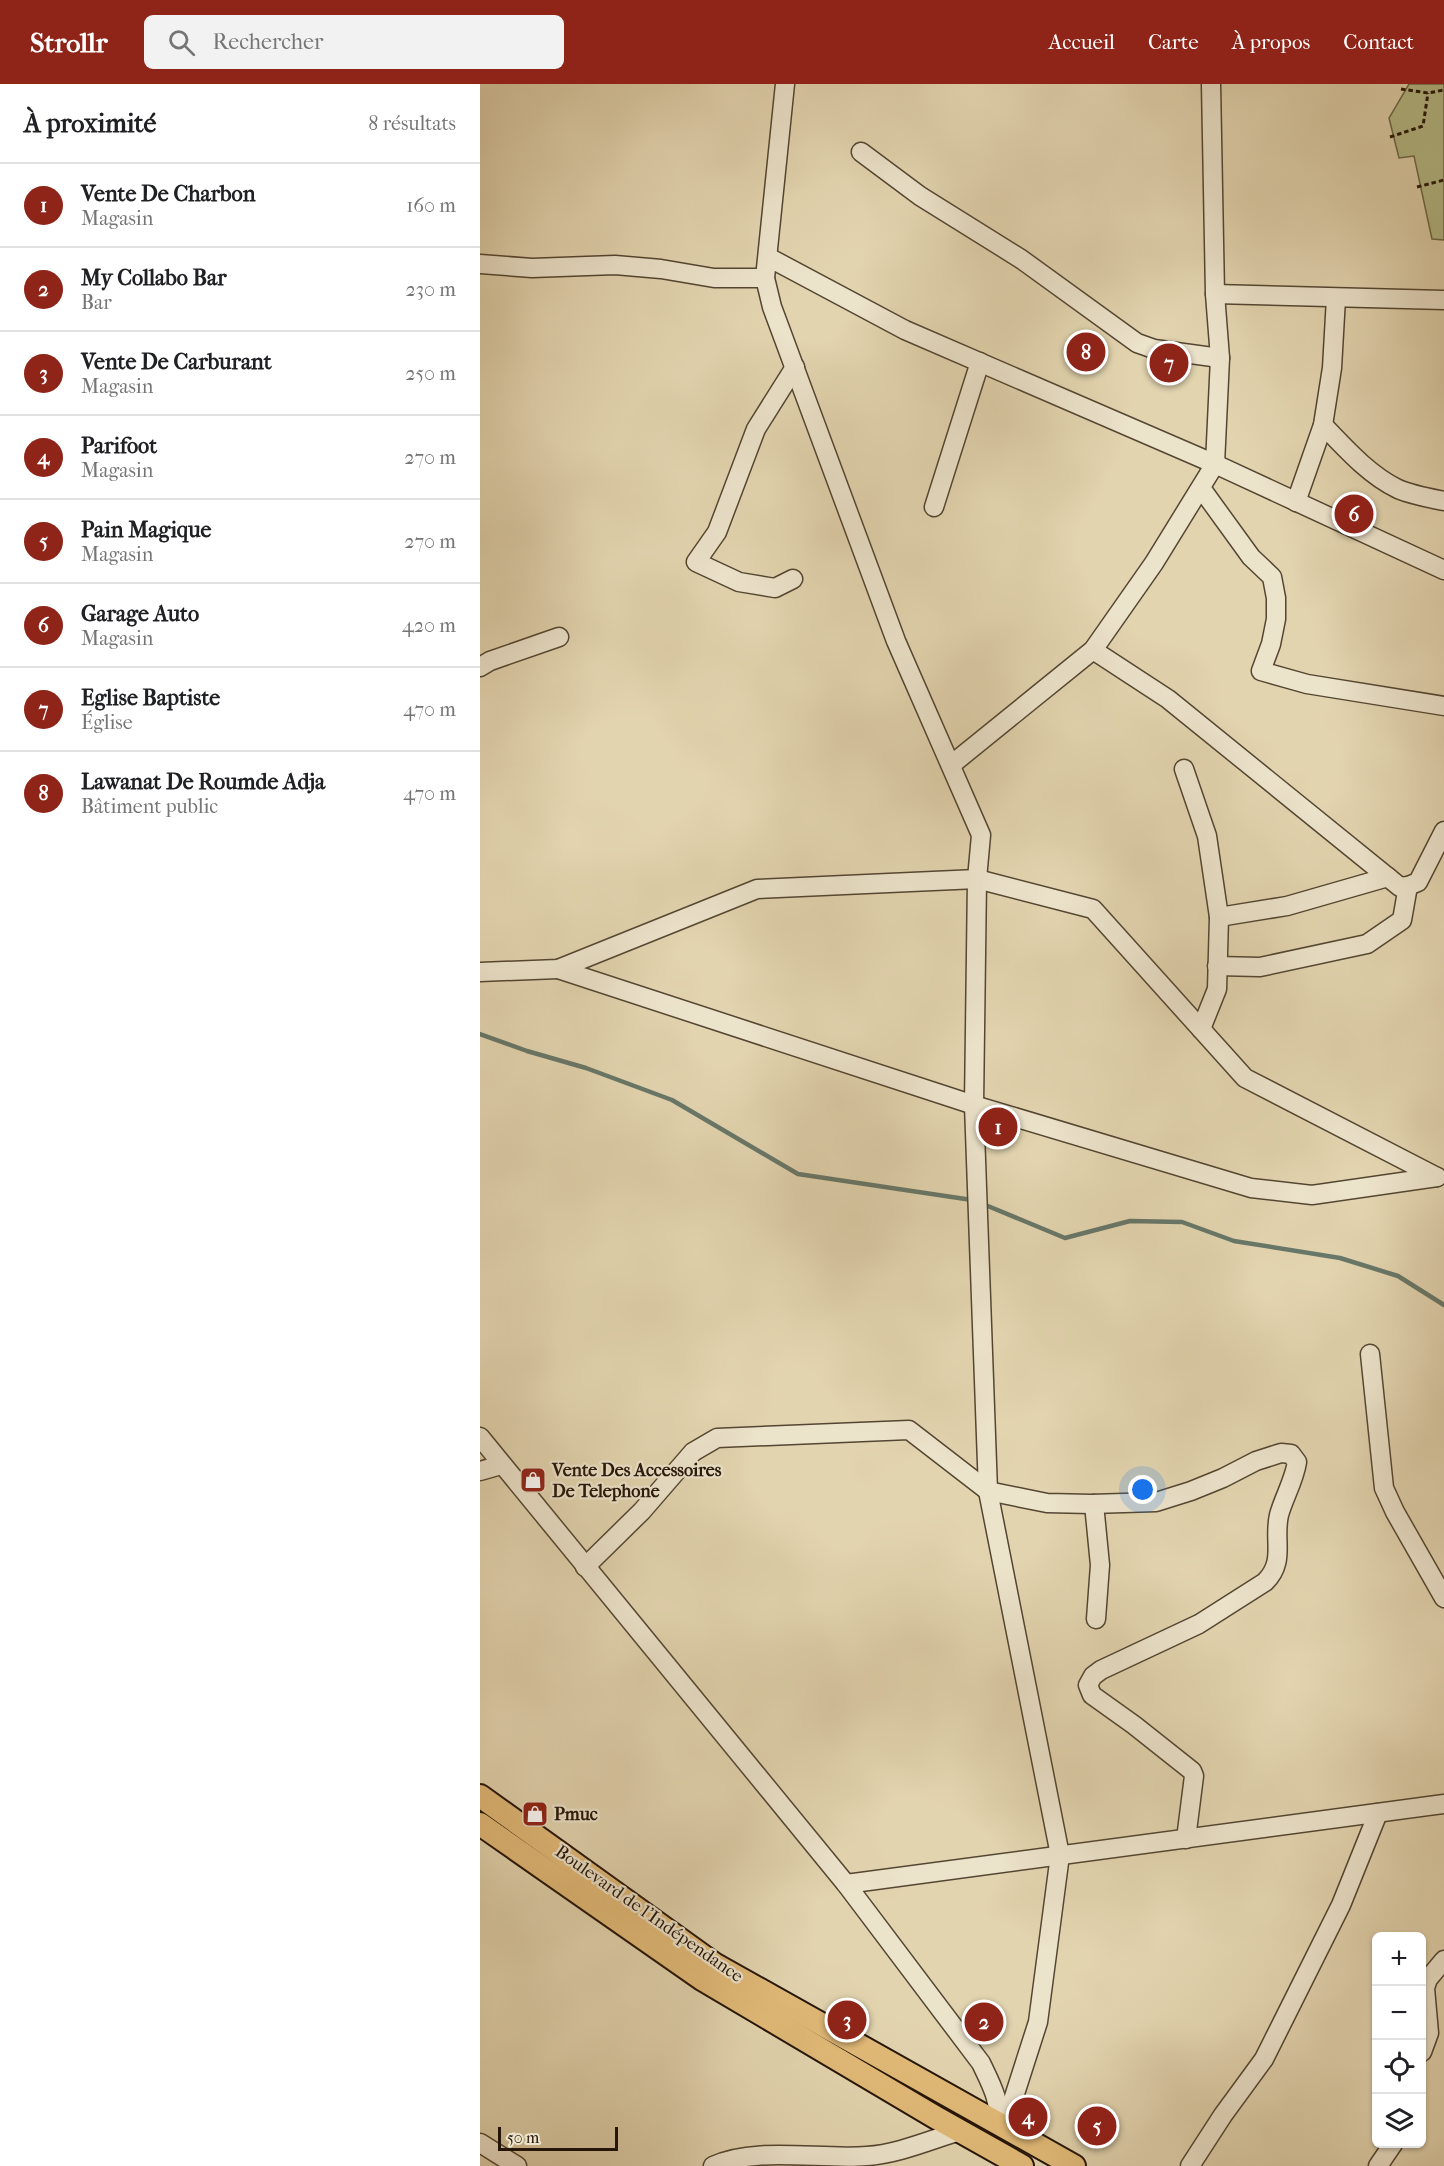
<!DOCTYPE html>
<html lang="fr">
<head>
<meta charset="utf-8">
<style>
	:root { --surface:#fff; --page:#f2f2f2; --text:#202124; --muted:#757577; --line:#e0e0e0; --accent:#8f2418 }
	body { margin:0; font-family:"IM FELL French Canon",serif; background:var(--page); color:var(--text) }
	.controls { position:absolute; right:18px; bottom:18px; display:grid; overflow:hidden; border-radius:9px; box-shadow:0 2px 4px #0004 }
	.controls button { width:54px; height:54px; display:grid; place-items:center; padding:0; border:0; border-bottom:2px solid var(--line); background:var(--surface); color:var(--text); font:30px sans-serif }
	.scale { position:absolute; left:18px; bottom:15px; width:120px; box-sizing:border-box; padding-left:6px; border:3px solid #251609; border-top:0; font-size:16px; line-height:21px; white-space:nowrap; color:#251609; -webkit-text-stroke:4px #ece3cb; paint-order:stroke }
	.you { position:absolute; left:663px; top:1406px; width:21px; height:21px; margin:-15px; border:4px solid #fff; border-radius:50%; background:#1a73e8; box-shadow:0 0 0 9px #1a73e833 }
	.badge { display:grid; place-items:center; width:39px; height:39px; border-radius:50%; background:var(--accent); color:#fff; font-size:20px; font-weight:700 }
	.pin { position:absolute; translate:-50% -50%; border:3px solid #fff; box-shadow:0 2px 6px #0006 }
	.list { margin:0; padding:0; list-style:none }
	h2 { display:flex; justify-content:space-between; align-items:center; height:78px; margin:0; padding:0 24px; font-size:26px }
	h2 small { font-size:20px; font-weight:400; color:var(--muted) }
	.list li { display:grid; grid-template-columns:39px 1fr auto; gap:18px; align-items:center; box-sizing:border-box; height:84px; padding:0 24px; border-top:2px solid var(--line) }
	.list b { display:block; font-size:22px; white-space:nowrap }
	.list p { margin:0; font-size:20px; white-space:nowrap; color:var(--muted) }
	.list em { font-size:20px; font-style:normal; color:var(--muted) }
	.icon { flex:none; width:33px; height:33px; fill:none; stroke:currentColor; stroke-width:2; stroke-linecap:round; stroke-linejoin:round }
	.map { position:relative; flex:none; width:964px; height:2082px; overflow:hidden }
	header { display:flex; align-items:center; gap:36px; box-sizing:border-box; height:84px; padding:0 30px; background:var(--accent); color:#fff }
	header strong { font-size:28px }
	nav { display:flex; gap:33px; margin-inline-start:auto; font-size:21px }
	.search { width:420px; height:54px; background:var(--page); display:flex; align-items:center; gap:15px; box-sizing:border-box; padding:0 21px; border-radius:9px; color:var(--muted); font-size:22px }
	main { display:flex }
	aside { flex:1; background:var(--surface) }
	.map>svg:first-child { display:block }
	.green { fill:#b5bc89; stroke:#6d6949; stroke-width:1.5 }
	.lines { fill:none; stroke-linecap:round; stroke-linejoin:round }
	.stream { stroke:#687768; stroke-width:4.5 }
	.minor-casing { stroke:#544632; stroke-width:21 }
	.major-casing { stroke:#251609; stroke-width:26 }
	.path { stroke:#251609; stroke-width:3; stroke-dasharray:4.5 3; stroke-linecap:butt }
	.minor { stroke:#ece3cb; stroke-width:18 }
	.major { stroke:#e1ba78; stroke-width:22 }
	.labels { text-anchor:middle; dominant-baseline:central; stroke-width:4.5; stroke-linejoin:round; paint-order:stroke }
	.poi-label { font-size:18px; font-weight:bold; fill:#251609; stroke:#ece3cb; text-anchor:start }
	.street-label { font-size:18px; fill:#251609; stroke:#ece3cb }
</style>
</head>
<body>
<header>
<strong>Strollr</strong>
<div class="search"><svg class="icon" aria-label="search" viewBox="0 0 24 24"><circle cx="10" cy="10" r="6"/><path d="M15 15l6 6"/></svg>Rechercher</div>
<nav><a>Accueil</a><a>Carte</a><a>À propos</a><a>Contact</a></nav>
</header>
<main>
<aside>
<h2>À proximité<small>8 résultats</small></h2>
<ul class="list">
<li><span class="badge">1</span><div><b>Vente De Charbon</b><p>Magasin</p></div><em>160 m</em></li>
<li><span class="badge">2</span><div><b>My Collabo Bar</b><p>Bar</p></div><em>230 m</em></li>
<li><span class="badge">3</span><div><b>Vente De Carburant</b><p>Magasin</p></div><em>250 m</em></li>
<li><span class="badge">4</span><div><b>Parifoot</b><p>Magasin</p></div><em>270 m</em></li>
<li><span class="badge">5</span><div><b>Pain Magique</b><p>Magasin</p></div><em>270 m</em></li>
<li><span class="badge">6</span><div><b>Garage Auto</b><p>Magasin</p></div><em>420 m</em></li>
<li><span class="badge">7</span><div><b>Eglise Baptiste</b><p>Église</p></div><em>470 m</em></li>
<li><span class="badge">8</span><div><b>Lawanat De Roumde Adja</b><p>Bâtiment public</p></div><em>470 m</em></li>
</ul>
</aside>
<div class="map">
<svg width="964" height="2082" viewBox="0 0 964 2082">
	<rect width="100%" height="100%" fill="#e2d4af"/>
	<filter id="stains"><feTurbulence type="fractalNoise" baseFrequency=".00333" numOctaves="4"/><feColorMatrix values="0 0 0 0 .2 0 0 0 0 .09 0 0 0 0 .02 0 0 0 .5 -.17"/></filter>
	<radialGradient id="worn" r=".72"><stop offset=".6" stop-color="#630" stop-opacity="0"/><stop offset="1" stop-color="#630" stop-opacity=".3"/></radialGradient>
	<!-- green -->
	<polygon class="green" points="929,0 964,0 964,156 952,155 934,72 919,74 909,34"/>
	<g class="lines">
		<!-- stream -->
		<g class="stream">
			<polyline points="0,950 47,967 106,984 192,1016 318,1090 492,1116"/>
			<polyline points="503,1120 585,1154 650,1137 702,1138 754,1157 860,1174 918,1192 964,1221"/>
		</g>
		<!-- minor casing -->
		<g class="minor-casing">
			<g id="minor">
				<polyline points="305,0 285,194 292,223 416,557 501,751 497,795 494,1021 508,1407 580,1771 558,1938 524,2044"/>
				<polyline points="381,68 440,112 541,175 657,259 674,265 740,274"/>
				<polyline points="288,173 425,246 735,380 964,486"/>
				<polyline points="0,180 52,184 135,181 181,185 234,194 285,194"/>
				<polyline points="735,210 964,216"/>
				<path d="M843,341c22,23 46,50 75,64 14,6 31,9 46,12"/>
				<polyline points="721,404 771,473 792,493 796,514 796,535 791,560 781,587 827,600 964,622"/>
				<polyline points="816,418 843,341 852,284 856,214"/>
				<polyline points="454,423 500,278"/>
				<polyline points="313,495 295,504 259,498 216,478 237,448 276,345 315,283"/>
				<polyline points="613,566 688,615 920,803 928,802 938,798 964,747"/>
				<polyline points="0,583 10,577 79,553"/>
				<polyline points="471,681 613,566 674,479 735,380 740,274 735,210 731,0"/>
				<polyline points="704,685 727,752 739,833 737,905 721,945"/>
				<polyline points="739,833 807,822 908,793"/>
				<polyline points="737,882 780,883 887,860 922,836 928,802"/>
				<polyline points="78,885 494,1021 771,1104 832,1111 957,1093"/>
				<polyline points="0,888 78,885 277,805 497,795 613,825 765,994 957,1093"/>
				<polyline points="890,1270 904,1404 915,1428 964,1514"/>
				<path d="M0,1353l366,447 135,179c9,19 21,40 16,60"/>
				<polyline points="0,1387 21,1381"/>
				<polyline points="614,1420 620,1481 616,1535"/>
				<path d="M105,1483l57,-56 51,-59 24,-14 192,-8 79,61 59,12 44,1 65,-2 35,-11 32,-13 33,-17 25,-8 10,1 6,8c-3,19 -13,35 -18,53 -6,26 7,46 -14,67l-66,42 -98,46 -8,6 -5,9 4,10 42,30 58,46 2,5 -8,63"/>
				<polyline points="366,1800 964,1720"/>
				<polyline points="942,1968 949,1949 945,1904 948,1895 964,1876"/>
				<polyline points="0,2059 37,2082"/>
				<path d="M233,2082c43,-20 107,-6 154,-10 31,-2 63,-16 93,-25"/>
				<polyline points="710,2082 743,2031 784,1975 861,1821 898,1729"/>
				<polyline points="898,2082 913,2060"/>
			</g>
		</g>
		<!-- major casing -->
		<g class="major-casing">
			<g id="major">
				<polyline points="0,1712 234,1880 594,2082"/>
				<polyline points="0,1740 222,1895 455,2033 542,2082"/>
			</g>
		</g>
		<!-- path -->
		<g class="path">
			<polyline points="921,5 948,9 964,6"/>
			<polyline points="910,53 943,42 948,9"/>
			<polyline points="937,103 964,96"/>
		</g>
		<!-- minor -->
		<use href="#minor" class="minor"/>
		<!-- major -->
		<use href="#major" class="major"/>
	</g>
	<!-- icons -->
	<defs>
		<g id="shop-square" transform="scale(1.35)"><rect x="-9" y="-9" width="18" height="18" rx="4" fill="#8f2418" stroke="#ece3cb"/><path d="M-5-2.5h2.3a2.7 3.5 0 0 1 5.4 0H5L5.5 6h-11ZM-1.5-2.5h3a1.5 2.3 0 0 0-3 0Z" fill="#fff"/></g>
	</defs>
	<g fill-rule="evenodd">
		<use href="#shop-square" x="53" y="1396"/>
		<use href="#shop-square" x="55" y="1730"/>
	</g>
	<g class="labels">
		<!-- poi labels -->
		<g class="poi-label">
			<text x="72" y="1386">Vente Des Accessoires<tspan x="72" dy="21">De Telephone</tspan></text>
			<text x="74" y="1730">Pmuc</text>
		</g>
		<!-- street labels -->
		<g class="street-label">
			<text transform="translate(169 1830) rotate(35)">Boulevard de l'Indépendance</text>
		</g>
	</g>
	<rect width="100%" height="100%" filter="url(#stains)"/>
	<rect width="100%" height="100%" fill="url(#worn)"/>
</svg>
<div class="controls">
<button>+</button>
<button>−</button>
<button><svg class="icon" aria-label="locate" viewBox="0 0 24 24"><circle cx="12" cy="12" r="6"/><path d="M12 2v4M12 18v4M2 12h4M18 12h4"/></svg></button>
<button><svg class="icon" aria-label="layers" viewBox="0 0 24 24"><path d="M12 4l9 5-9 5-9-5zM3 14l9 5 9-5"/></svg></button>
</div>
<div class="scale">50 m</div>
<div class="you"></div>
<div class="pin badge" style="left:518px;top:1043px">1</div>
<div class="pin badge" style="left:504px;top:1938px">2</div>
<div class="pin badge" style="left:367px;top:1936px">3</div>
<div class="pin badge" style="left:548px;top:2033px">4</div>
<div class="pin badge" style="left:617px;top:2042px">5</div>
<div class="pin badge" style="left:874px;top:430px">6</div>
<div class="pin badge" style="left:689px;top:279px">7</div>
<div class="pin badge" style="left:606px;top:268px">8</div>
</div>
</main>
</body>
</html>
